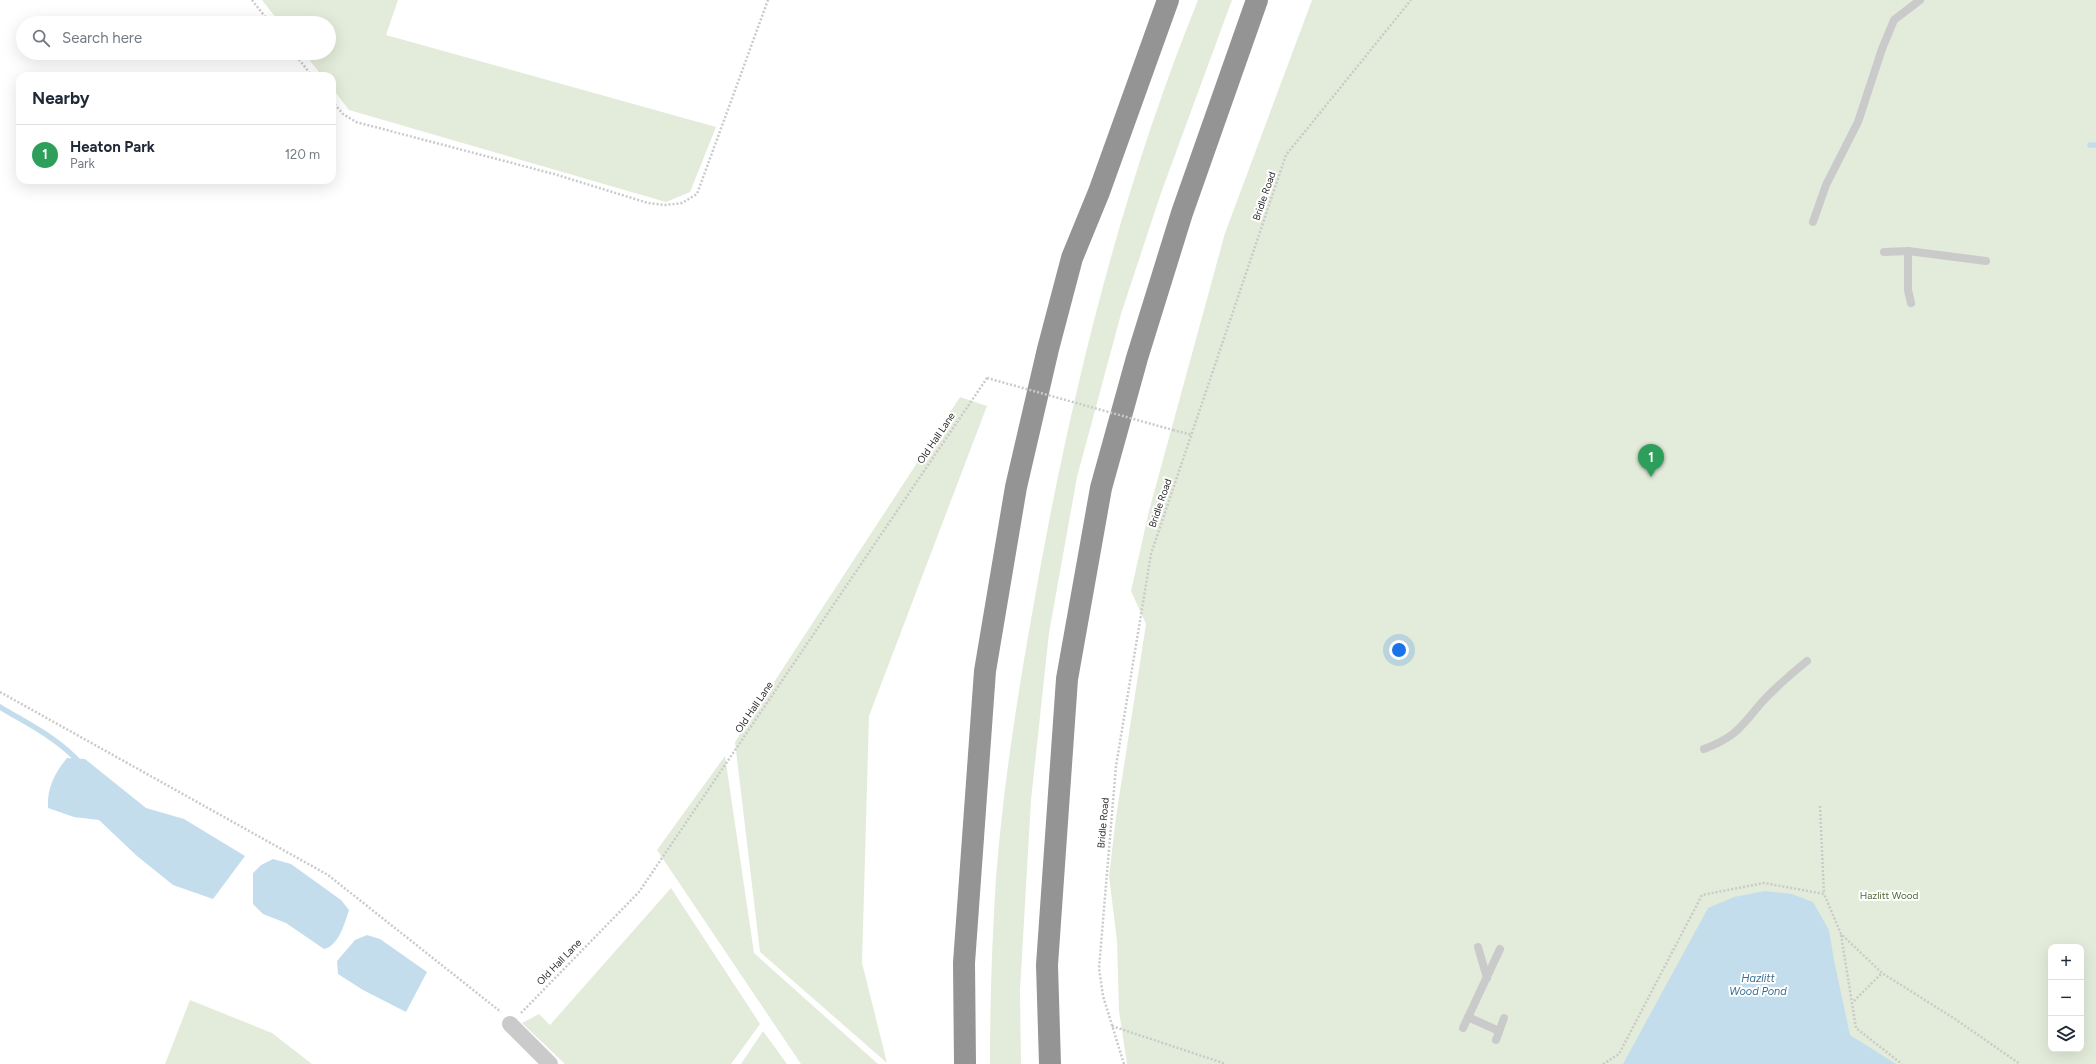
<!DOCTYPE html>
<html lang="en">
<head>
<meta charset="utf-8">
<style>
	:root { --surface:#fff; --page:#f6f6f7; --text:#1f2937; --muted:#747a83; --line:#e0e1e3; --accent:#1a73e8 }
	body { margin:0; font-family:Figtree,sans-serif; background:var(--page); color:var(--text) }
	.controls { position:absolute; right:12px; bottom:12px; display:grid; overflow:hidden; border-radius:8px; box-shadow:0 4px 16px #0002 }
	.controls button { width:36px; height:36px; display:grid; place-items:center; padding:0; border:0; border-bottom:1px solid var(--line); background:var(--surface); color:var(--text); font:20px sans-serif }
	.you { position:absolute; left:1399px; top:650px; width:14px; height:14px; margin:-10px; border:3px solid #fff; border-radius:50%; background:#1a73e8; box-shadow:0 0 0 6px #1a73e833 }
	.badge { display:grid; place-items:center; width:26px; height:26px; border-radius:50%; background:var(--accent); color:#fff; font-size:13px; font-weight:700 }
	.pin { position:absolute; translate:-50% -33px; filter:drop-shadow(0 1px 2px #0008) }
	.pin::after { content:''; position:absolute; top:21px; width:14px; height:12px; background:inherit; clip-path:polygon(0 0,100% 0,50% 100%) }
	.list { margin:0; padding:0; list-style:none }
	h2 { display:flex; justify-content:space-between; align-items:center; height:52px; margin:0; padding:0 16px; font-size:17px }
	h2 small { font-size:13px; font-weight:400; color:var(--muted) }
	.list li { display:grid; grid-template-columns:26px 1fr auto; gap:12px; align-items:center; box-sizing:border-box; height:60px; padding:0 16px; border-top:1px solid var(--line) }
	.list b { display:block; font-size:15px; white-space:nowrap }
	.list p { margin:0; font-size:13px; white-space:nowrap; color:var(--muted) }
	.list em { font-size:13px; font-style:normal; color:var(--muted) }
	.icon { flex:none; width:22px; height:22px; fill:none; stroke:currentColor; stroke-width:2; stroke-linecap:round; stroke-linejoin:round }
	.map { position:relative; flex:none; width:2096px; height:1064px; overflow:hidden }
	.search { position:absolute; background:var(--surface); box-shadow:0 4px 16px #0002; left:16px; top:16px; width:320px; height:44px; display:flex; align-items:center; gap:10px; box-sizing:border-box; padding:0 14px; border-radius:22px; color:var(--muted); font-size:15px }
	.panel { position:absolute; background:var(--surface); box-shadow:0 4px 16px #0002; left:16px; top:72px; width:320px; height:112px; border-radius:12px }
	.map>svg:first-child { display:block }
	.green { fill:#e3ecda; fill-rule:evenodd }
	.water { fill:#c4dded }
	.lines { fill:none; stroke-linecap:round; stroke-linejoin:round }
	.stream { stroke:#c4dded; stroke-width:5.5 }
	.path { stroke:#cacaca; stroke-width:2.5; stroke-dasharray:2 2; stroke-linecap:butt }
	.lane { stroke:#cacaca; stroke-width:8 }
	.street { stroke:#cacaca; stroke-width:16 }
	.highway { stroke:#949494; stroke-width:22 }
	.path-bridge { stroke:#cacaca; stroke-width:2.5; stroke-dasharray:2 2; stroke-linecap:butt }
	.labels { text-anchor:middle; dominant-baseline:central; stroke-width:4; stroke-linejoin:round; paint-order:stroke }
	.street-label { font-size:10px; fill:#2d2d2d; stroke:#fff }
	.park-label { font-size:10px; fill:#506b38; stroke:#fff }
	.water-label { font-size:11px; font-style:italic; fill:#376f94; stroke:#fff }
</style>
</head>
<body>
<div class="map">
<svg width="2096" height="1064" viewBox="0 0 2096 1064">
	<rect width="100%" height="100%" fill="#fff"/>
	<!-- green -->
	<g class="green">
		<polygon points="262,0 398,0 386,35 716,127 690,192 666,202 349,110 332,88 332,76 322,76 304,53 329,53 329,23 280,23"/>
		<path d="M1198,0h34l-71,193 -40,121 -44,163 -28,156 -18,167 -11,190 1,74h-31c0,-62 2,-124 6,-186 9,-115 29,-228 50,-341 35,-183 82,-364 152,-537z"/>
		<path d="M1312,0h784v1064h-969l-8,-53 -2,-70 -8,-65 7,-59 30,-193 -15,-33 18,-80 76,-278zM2051,947h30v102h-30z"/>
		<polygon points="960,397 987,406 869,716 862,963 887,1063 760,952 735,742"/>
		<polygon points="725,756 754,953 878,1064 801,1064 657,850"/>
		<polygon points="671,888 760,1024 731,1064 565,1064 522,1023 539,1014 550,1025"/>
		<polygon points="190,1000 272,1033 312,1064 165,1064"/>
		<polygon points="763,1031 787,1064 741,1064"/>
	</g>
	<!-- water -->
	<g class="water">
		<path d="M67,758l18,1 61,49 38,11 61,37 -32,43 -40,-14 -36,-29 -38,-36 -25,-3 -26,-9c-1,-21 7,-35 19,-50z"/>
		<path d="M273,859l18,5 50,36 8,10c-4,12 -10,36 -25,39l-38,-26 -23,-9 -10,-10v-31l8,-8z"/>
		<polygon points="1765,891 1792,894 1813,902 1829,930 1834,960 1850,1035 1896,1064 1623,1064 1708,908 1734,897"/>
		<polygon points="367,935 380,939 427,972 406,1012 363,990 338,974 337,961 355,940"/>
	</g>
	<g class="lines">
		<!-- stream -->
		<g class="stream">
			<polyline points="2090,145 2096,145"/>
			<path d="M0,707c28,17 58,31 80,56"/>
		</g>
		<!-- path -->
		<g class="path">
			<polyline points="252,0 270,23"/>
			<polyline points="294,53 312,76"/>
			<polyline points="332,101 343,114 356,122 554,174 648,203 665,205 682,203 697,194 768,0"/>
			<polyline points="1173,430 1192,435"/>
			<polyline points="0,692 328,875 501,1012"/>
			<polyline points="1820,806 1824,894"/>
			<polyline points="1841,935 1856,1028 1902,1064"/>
			<polyline points="1854,1001 1882,973"/>
			<polyline points="521,1013 639,892 987,378"/>
			<polyline points="1112,1026 1226,1064"/>
			<polyline points="1124,1064 1103,996 1099,968 1116,766 1151,554 1286,155 1411,0"/>
			<polyline points="1603,1064 1619,1054 1702,895 1764,883 1824,894 1841,934 1882,973 1955,1019 2020,1064"/>
		</g>
		<!-- lane -->
		<g class="lane">
			<polyline points="1813,222 1826,185 1858,122 1882,49 1894,20 1920,0"/>
			<polyline points="1908,251 1908,290 1911,303"/>
			<polyline points="1884,252 1908,251 1986,261"/>
			<path d="M1704,749c32,-12 37,-22 58,-47 14,-15 29,-28 45,-41"/>
			<polyline points="1478,947 1487,978"/>
			<polyline points="1468,1017 1499,1031"/>
			<polyline points="1463,1028 1500,949"/>
			<polyline points="1496,1040 1504,1018"/>
		</g>
		<!-- street -->
		<polyline class="street" points="510,1024 550,1064"/>
		<!-- highway -->
		<g class="highway">
			<polyline points="965,1064 964,963 985,671 1016,487 1048,349 1072,258 1099,192 1168,0"/>
			<polyline points="1050,1064 1047,965 1067,679 1101,488 1137,358 1182,213 1257,0"/>
		</g>
		<!-- path-bridge -->
		<polyline class="path-bridge" points="987,378 1173,430"/>
	</g>
	<g class="labels">
		<!-- street labels -->
		<g class="street-label">
			<text transform="translate(1264 196) rotate(-71)">Bridle Road</text>
			<text transform="translate(936 438) rotate(-56)">Old Hall Lane</text>
			<text transform="translate(1160 503) rotate(-71)">Bridle Road</text>
			<text transform="translate(754 707) rotate(-56)">Old Hall Lane</text>
			<text transform="translate(1103 823) rotate(-85)">Bridle Road</text>
			<text transform="translate(559 962) rotate(-46)">Old Hall Lane</text>
		</g>
		<!-- park labels -->
		<g class="park-label">
			<text x="1889" y="895">Hazlitt Wood</text>
		</g>
		<!-- water labels -->
		<g class="water-label">
			<text x="1758" y="978">Hazlitt<tspan x="1758" dy="13">Wood Pond</tspan></text>
		</g>
	</g>
</svg>
<div class="controls">
<button>+</button>
<button>−</button>
<button><svg class="icon" aria-label="layers" viewBox="0 0 24 24"><path d="M12 4l9 5-9 5-9-5zM3 14l9 5 9-5"/></svg></button>
</div>
<div class="you"></div>
<div class="pin badge" style="left:1651px;top:477px;background:#2e9e5b">1</div>
<div class="search"><svg class="icon" aria-label="search" viewBox="0 0 24 24"><circle cx="10" cy="10" r="6"/><path d="M15 15l6 6"/></svg>Search here</div>
<section class="panel">
<h2>Nearby<small></small></h2>
<ul class="list">
<li><span class="badge" style="background:#2e9e5b">1</span><div><b>Heaton Park</b><p>Park</p></div><em>120 m</em></li>
</ul>
</section>
</div>
</body>
</html>
